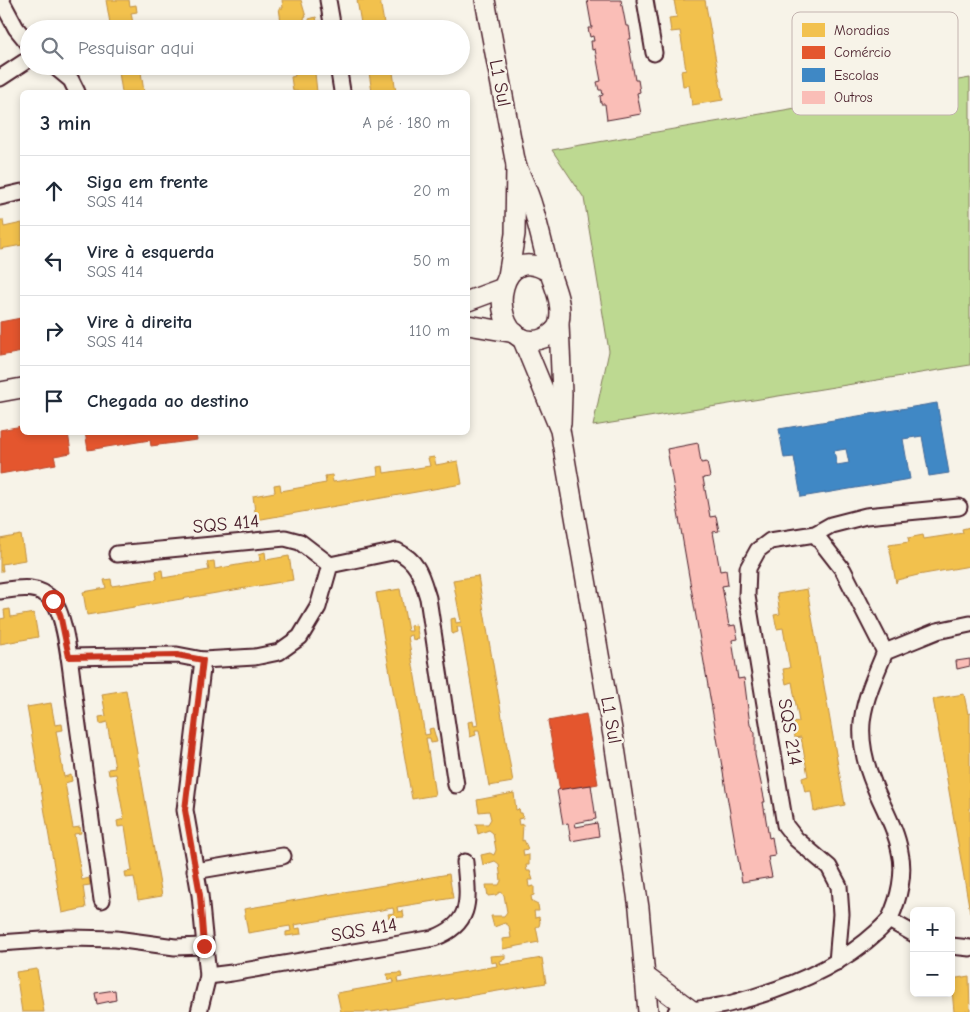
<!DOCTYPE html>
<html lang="pt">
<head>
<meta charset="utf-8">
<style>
	:root { --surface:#fff; --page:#f6f6f7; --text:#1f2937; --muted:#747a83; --line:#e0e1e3 }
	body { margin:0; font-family:"Comic Neue",sans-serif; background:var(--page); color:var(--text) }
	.controls { position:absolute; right:15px; bottom:15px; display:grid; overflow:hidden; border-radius:8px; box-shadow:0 2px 8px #0003 }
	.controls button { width:45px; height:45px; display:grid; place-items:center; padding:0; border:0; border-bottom:1px solid var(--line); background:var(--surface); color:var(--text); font:25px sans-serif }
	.stop { position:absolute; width:15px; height:15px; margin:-11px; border:4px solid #c8321e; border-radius:50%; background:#fff }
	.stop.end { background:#c8321e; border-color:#fff; box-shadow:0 1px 5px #0008 }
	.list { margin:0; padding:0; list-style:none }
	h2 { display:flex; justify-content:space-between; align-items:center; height:65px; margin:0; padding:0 20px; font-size:21px }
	h2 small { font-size:16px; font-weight:400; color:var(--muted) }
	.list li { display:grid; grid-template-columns:32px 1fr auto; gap:15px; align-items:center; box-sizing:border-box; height:70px; padding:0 20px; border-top:1px solid var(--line) }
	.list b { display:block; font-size:19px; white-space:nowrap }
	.list p { margin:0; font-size:16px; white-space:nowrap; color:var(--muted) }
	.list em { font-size:16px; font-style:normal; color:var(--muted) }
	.icon { flex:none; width:28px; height:28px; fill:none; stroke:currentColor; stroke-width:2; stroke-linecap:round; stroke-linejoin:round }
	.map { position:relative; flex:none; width:970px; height:1012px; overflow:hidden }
	.search { position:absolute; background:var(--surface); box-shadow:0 2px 8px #0003; left:20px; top:20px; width:450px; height:55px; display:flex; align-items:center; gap:12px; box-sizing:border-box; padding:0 18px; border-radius:28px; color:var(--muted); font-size:19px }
	.panel { position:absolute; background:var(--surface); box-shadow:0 2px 8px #0003; left:20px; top:90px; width:450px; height:345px; border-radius:8px }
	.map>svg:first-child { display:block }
	.green { fill:#bdd991; stroke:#847c5e }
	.homes { fill:#f2c14e; stroke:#c09044 }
	.shops { fill:#e4572e; stroke:#b6462d }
	.schools { fill:#3f88c5; stroke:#426897; fill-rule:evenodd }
	.building { fill:#fabeb7; stroke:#4a1f2b }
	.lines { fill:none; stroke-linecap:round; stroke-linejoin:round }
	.minor-casing { stroke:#4a1f2b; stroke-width:19 }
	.tertiary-casing { stroke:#4a1f2b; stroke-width:22 }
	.minor { stroke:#f7f3e8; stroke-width:15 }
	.tertiary { stroke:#f7f3e8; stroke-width:19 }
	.route { stroke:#c8321e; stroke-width:6 }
	.labels { text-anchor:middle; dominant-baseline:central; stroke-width:5; stroke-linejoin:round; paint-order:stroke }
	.street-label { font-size:19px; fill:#4a1f2b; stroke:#f7f3e8 }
	.key { fill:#f7f3e8; stroke:#c3b3af; stroke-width:1 }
	.key-label { font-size:14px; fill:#4a1f2b }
</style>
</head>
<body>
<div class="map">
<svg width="970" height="1012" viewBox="0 0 970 1012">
	<rect width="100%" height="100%" fill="#f7f3e8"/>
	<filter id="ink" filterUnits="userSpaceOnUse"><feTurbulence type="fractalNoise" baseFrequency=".02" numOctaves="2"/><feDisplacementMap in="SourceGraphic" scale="10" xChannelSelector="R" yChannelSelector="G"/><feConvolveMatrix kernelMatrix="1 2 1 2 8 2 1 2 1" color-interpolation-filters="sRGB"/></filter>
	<g filter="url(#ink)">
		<!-- green -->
		<polygon class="green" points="970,78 970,365 593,426 609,351 584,198 552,150"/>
		<!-- homes -->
		<g class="homes">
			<polygon points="106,0 129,0 130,6 136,5 137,12 131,13 134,29 111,29"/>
			<polygon points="282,0 301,0 306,17 304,18 305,26 310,25 309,19 316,17 317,22 320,21 319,29 287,29 286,21 281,22 279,8 283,8"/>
			<polygon points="357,0 380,0 385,29 362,29"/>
			<polygon points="674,0 705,0 723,100 692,105 689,85 683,86 681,71 686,70 680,31 671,32 669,18 677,17"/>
			<polygon points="118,66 147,66 147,71 141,72 144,92 122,92"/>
			<polygon points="312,66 313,73 315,73 317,92 293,91 291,77 295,76 294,72 289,73 288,67"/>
			<polygon points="368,66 392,66 396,92 372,92"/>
			<polygon points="0,220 3,220 4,227 22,223 22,245 0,249"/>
			<polygon points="434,457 436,465 458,461 462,484 256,520 253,496 275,492 274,485 280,484 281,491 326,483 325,476 332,475 333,482 378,475 377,467 383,466 384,473 430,466 428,458"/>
			<polygon points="970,527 970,566 918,575 897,580 896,583 889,545 909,542 908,538 923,535 924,539 963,533 962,529"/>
			<polygon points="21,535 25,560 2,564 3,571 0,571 0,539"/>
			<polygon points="265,552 266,560 289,556 293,580 87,615 83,592 106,588 104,580 111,579 112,586 157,579 156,571 162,570 163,578 209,570 207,562 214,561 215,569 260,561 259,554"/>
			<polygon points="478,576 513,782 489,786 479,730 475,730 476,735 470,737 468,722 473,721 474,726 478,725 461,627 457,627 458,632 452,634 451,619 455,618 456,623 461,622 453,580"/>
			<polygon points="400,589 408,631 412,631 411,626 416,625 419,639 413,640 412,635 408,636 425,735 430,734 429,729 433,728 437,742 431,743 430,738 426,738 435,795 412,799 376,593"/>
			<polygon points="807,589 845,805 814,811 811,791 805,792 802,778 808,776 801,737 795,738 793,723 799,722 792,682 786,684 783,669 790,668 783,628 777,629 774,615 780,614 777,594"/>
			<polygon points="10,609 11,617 34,613 38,637 0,644 0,619 5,618 4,610"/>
			<polygon points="126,690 162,896 138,900 134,877 126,878 125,872 132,871 125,826 118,827 117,821 124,819 116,774 109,775 108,769 115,768 107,722 100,724 99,717 106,716 102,694"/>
			<polygon points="964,694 968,714 970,713 970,912 933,699"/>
			<polygon points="51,703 55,725 62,724 63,730 56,731 64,777 71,775 72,781 65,783 73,828 80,827 81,833 74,834 82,880 89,878 90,885 83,886 86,908 62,913 27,707"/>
			<polygon points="514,793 516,810 519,809 520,813 522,813 523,818 518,819 519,825 523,824 522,841 524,840 528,849 523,850 524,856 529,855 529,865 526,865 527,871 530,871 533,880 528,880 529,887 534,886 534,895 531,896 532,902 538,905 539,911 534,911 535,918 539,917 540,922 539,926 536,927 539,942 503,949 502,939 511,938 509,926 505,923 494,927 491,916 504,916 507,912 504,895 500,892 496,895 488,896 486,885 499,885 501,881 499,864 495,861 483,865 481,855 490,853 494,855 496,850 493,833 489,830 478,834 476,824 488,824 491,819 489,811 479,812 477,800"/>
			<polygon points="449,874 453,898 397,907 398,912 403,911 404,917 389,918 388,914 394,913 393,908 294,925 295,929 300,928 301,934 286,936 286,932 291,931 290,926 248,933 244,909"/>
			<polygon points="505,955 505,959 500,961 501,965 542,958 546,983 372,1012 341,1012 337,993 394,983 393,979 388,981 387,974 401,973 402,977 397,978 398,983 497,966 496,962 491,963 490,956"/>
			<polygon points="37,969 44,1012 22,1012 16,972"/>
			<polygon points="969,976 970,1011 954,1012 951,979"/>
		</g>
		<!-- shops -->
		<g class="shops">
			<polygon points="21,318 22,352 0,356 0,322"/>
			<polygon points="22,426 22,432 68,432 71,453 54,456 56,464 0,474 0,430"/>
			<polygon points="85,432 195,432 197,440 151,446 150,440 88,450"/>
			<polygon points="586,714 598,784 560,791 548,721"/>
		</g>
		<!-- schools -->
		<path class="schools" d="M937,403l12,70 -20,3 -7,-40 -19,3 7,40 -109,18 -7,-40 -10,1 -5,-29zM846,449l3,14 -12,2 -3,-14z"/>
		<!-- building -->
		<g class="building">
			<polygon points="587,0 621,0 626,26 629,26 631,39 628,39 635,80 638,80 640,92 637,93 641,114 607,120 605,104 601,104 600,96 603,95 602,90 599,90 597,82 601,81 595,49 592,50 591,41 594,41 593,36 590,37 588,28 592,28"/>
			<polygon points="698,443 701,463 707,462 710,477 703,478 710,517 716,516 719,531 713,532 720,571 726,570 728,585 722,586 729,626 735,625 738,639 732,640 738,679 744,678 750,725 755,733 755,755 765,802 763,802 769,838 772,837 775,856 768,857 772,877 742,882 667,449"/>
			<polygon points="970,659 970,666 957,669 956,661"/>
			<polygon points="591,785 596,819 575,823 576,827 597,823 599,836 571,841 568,823 563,824 557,790"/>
			<polygon points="115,990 116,1000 97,1004 95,993"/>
		</g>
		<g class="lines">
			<!-- minor casing -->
			<g class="minor-casing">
				<g id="minor">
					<polyline points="1,0 16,28 29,44"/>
					<polyline points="328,0 333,29"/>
					<polyline points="645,0 654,53"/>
					<polyline points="54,66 71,80 77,92"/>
					<polyline points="338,66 342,91"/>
					<polyline points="0,78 29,59"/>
					<polyline points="0,197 22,192"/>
					<polyline points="815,534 843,570 885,652"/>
					<polyline points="117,554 285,538 300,542 330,565"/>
					<path d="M0,591c19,-3 39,-7 53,10 14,16 19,81 22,103 9,66 18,131 27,196"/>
					<path d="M69,657l108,-2 26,5 52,-3 24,-5 21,-15 18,-30 12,-42 67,-14c22,11 24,25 31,47l28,187"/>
					<polyline points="195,871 283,856"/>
					<polyline points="889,920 914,934"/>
					<polyline points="0,943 70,938 116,939 175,947 204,946"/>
					<polyline points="951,946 970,948"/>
					<polyline points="837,962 841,914 839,886 829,867 796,839 785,825 747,596 748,568 758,550 770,541 815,534 831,525 866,516 959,507"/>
					<path d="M208,976l24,-3 202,-35c40,-15 34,-40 31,-76"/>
					<polyline points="199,1012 208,976 200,895 185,810 203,660"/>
					<path d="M676,1012c20,-3 41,-4 60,-10 49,-13 103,-35 141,-70 4,-4 10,-9 13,-14 9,-19 15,-45 10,-66 -4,-24 -17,-44 -26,-67 -23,-55 -11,-81 11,-133l52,-21 33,-7"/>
				</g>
			</g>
			<!-- tertiary casing -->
			<g class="tertiary-casing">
				<g id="tertiary">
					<polyline points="485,0 516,165 515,234 508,276"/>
					<path d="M516,165c6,14 13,28 17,43 6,20 11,42 16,62 5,17 14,33 10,52 -1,7 -9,13 -15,16 -7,3 -16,3 -23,0 -33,-16 -22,-99 29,-65"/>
					<polyline points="468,301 503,288"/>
					<polyline points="559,324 562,394 561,424"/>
					<polyline points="468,325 515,333"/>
					<polyline points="522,338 560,430 614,741 639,908 648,1012"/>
					<polyline points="0,392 22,388"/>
					<polyline points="645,976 691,1010"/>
				</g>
			</g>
			<!-- minor -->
			<use href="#minor" class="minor"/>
			<!-- tertiary -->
			<use href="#tertiary" class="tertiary"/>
		</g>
	</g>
	<g class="lines" filter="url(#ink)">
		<!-- route -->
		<polyline class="route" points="53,601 60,614 69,657 177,655 203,660 185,810 200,895 204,946"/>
	</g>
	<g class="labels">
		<!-- street labels -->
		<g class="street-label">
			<text transform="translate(500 83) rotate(79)">L1 Sul</text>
			<text transform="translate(226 524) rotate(-5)">SQS 414</text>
			<text transform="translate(611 720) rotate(80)">L1 Sul</text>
			<text transform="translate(790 732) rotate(80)">SQS 214</text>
			<text transform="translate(364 930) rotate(-10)">SQS 414</text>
		</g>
	</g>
	<!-- legend -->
	<rect x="792" y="12" width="166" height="103" rx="8" class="key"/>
	<rect x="802" y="23" width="23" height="14" fill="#f2c14e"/>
	<rect x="802" y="46" width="23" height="13" fill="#e4572e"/>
	<rect x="802" y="68" width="23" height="14" fill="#3f88c5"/>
	<rect x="802" y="91" width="23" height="13" fill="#fabeb7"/>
	<g class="key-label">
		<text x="834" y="35">Moradias</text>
		<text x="834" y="57">Comércio</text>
		<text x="834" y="80">Escolas</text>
		<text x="834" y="102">Outros</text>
	</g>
</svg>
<div class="controls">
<button>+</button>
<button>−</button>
</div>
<div class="stop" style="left:53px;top:601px"></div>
<div class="stop end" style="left:204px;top:946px"></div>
<div class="search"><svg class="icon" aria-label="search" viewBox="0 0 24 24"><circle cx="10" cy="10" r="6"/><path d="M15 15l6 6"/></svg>Pesquisar aqui</div>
<section class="panel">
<h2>3 min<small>A pé · 180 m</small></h2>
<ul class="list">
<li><svg class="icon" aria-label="ahead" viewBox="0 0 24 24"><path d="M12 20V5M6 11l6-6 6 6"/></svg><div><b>Siga em frente</b><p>SQS 414</p></div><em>20 m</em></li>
<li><svg class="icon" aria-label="left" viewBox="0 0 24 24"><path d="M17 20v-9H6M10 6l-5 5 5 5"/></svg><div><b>Vire à esquerda</b><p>SQS 414</p></div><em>50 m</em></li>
<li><svg class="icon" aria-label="right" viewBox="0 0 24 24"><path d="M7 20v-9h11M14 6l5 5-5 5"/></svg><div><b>Vire à direita</b><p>SQS 414</p></div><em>110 m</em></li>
<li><svg class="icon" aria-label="arrive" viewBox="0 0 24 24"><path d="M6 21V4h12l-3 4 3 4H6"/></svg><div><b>Chegada ao destino</b></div></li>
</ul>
</section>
</div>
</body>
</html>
